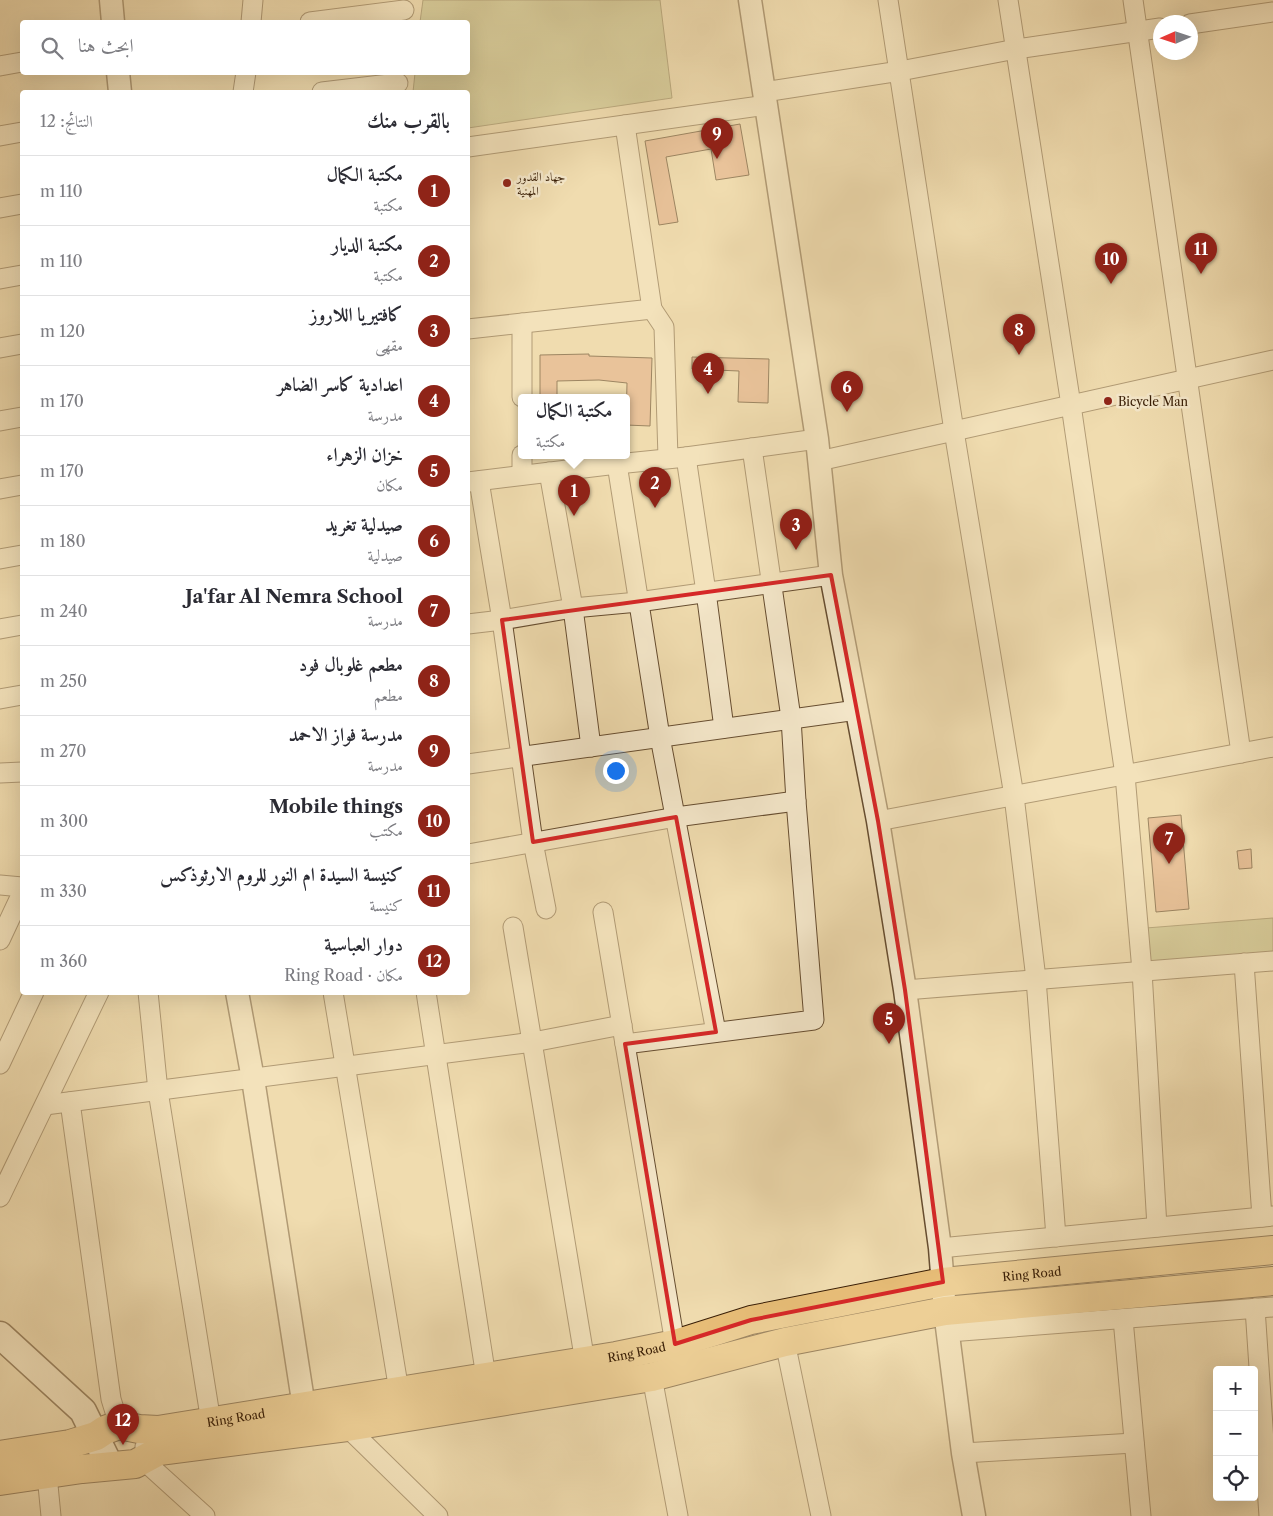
<!DOCTYPE html>
<html lang="ar">
<head>
<meta charset="utf-8">
<style>
	:root { --surface:#fff; --page:#f2f2f3; --text:#2b2b33; --muted:#7c7c81; --line:#e1e1e2; --accent:#8f2418 }
	body { margin:0; font-family:"Libre Caslon Text",Amiri,serif; background:var(--page); color:var(--text); direction:rtl }
	.controls { position:absolute; right:15px; bottom:15px; display:grid; overflow:hidden; border-radius:5px; box-shadow:0 5px 20px #0002 }
	.controls button { width:45px; height:45px; display:grid; place-items:center; padding:0; border:0; border-bottom:1px solid var(--line); background:var(--surface); color:var(--text); font:25px sans-serif }
	.compass { position:absolute; left:1153px; top:15px; width:45px; height:45px; border-radius:50%; background:var(--surface); box-shadow:0 5px 20px #0002; rotate:267deg }
	.you { position:absolute; left:615px; top:770px; width:18px; height:18px; margin:-12px; border:4px solid #fff; border-radius:50%; background:#1a73e8; box-shadow:0 0 0 8px #1a73e833 }
	.badge { display:grid; place-items:center; width:32px; height:32px; border-radius:50%; background:var(--accent); color:#fff; font-size:16px; font-weight:700 }
	.pin { position:absolute; translate:-50% -41px; filter:drop-shadow(0 1px 2px #0008) }
	.pin::after { content:''; position:absolute; top:26px; width:18px; height:15px; background:inherit; clip-path:polygon(0 0,100% 0,50% 100%) }
	.popup { position:absolute; left:518px; top:394px; width:112px; height:65px; box-sizing:border-box; display:grid; place-content:center; border-radius:5px; background:var(--surface); filter:drop-shadow(0 1px 4px #0005); font-size:16px; white-space:nowrap; color:var(--muted) }
	.popup b { font-size:19px; color:var(--text) }
	.popup::after { content:''; position:absolute; left:50%; top:100%; margin-left:-10px; border:10px solid transparent; border-top-color:var(--surface) }
	.list { margin:0; padding:0; list-style:none }
	h2 { display:flex; justify-content:space-between; align-items:center; height:65px; margin:0; padding:0 20px; font-size:21px }
	h2 small { font-size:16px; font-weight:400; color:var(--muted) }
	.list li { display:grid; grid-template-columns:32px 1fr auto; gap:15px; align-items:center; box-sizing:border-box; height:70px; padding:0 20px; border-top:1px solid var(--line) }
	.list b { display:block; font-size:19px; white-space:nowrap }
	.list p { margin:0; font-size:16px; white-space:nowrap; color:var(--muted) }
	.list em { font-size:16px; font-style:normal; color:var(--muted) }
	.icon { flex:none; width:28px; height:28px; fill:none; stroke:currentColor; stroke-width:2; stroke-linecap:round; stroke-linejoin:round }
	.map { position:relative; flex:none; width:1273px; height:1516px; overflow:hidden; direction:ltr }
	.search { position:absolute; background:var(--surface); box-shadow:0 5px 20px #0002; left:20px; top:20px; width:450px; height:55px; display:flex; align-items:center; gap:12px; box-sizing:border-box; padding:0 18px; border-radius:5px; color:var(--muted); font-size:19px }
	.panel { position:absolute; background:var(--surface); box-shadow:0 5px 20px #0002; left:20px; top:90px; width:450px; height:905px; border-radius:5px; direction:rtl }
	.map>svg:first-child { display:block }
	.green { fill:#bfbf87; stroke:#7c6e46 }
	.building { fill:#e0a481; stroke:#381d05 }
	.lines { fill:none; stroke-linecap:round; stroke-linejoin:round }
	.minor-casing { stroke:#664d30; stroke-width:21 }
	.tertiary-casing { stroke:#664d30; stroke-width:25 }
	.secondary-casing { stroke:#381d05; stroke-width:29 }
	.trunk-casing { stroke:#381d05; stroke-width:30 }
	.minor { stroke:#f5e8cb; stroke-width:19 }
	.tertiary { stroke:#f5e8cb; stroke-width:22 }
	.secondary { stroke:#f5e8cb; stroke-width:26 }
	.trunk { stroke:#e8be78; stroke-width:28 }
	.marked { fill:none; stroke:#d62828; stroke-width:4; stroke-linejoin:round }
	.poi-dot { fill:#8f2418; stroke:#f5e8cb; stroke-width:2 }
	.labels { text-anchor:middle; dominant-baseline:central; stroke-width:5; stroke-linejoin:round; paint-order:stroke }
	.poi-label { font-size:12px; fill:#381d05; stroke:#f5e8cb; text-anchor:start }
	.street-label { font-size:12px; fill:#381d05; stroke:#f5e8cb }
</style>
</head>
<body>
<div class="map">
<svg width="1273" height="1516" viewBox="0 0 1273 1516">
	<rect width="100%" height="100%" fill="#f0dcaf"/>
	<filter id="stains"><feTurbulence type="fractalNoise" baseFrequency=".004" numOctaves="4"/><feColorMatrix values="0 0 0 0 .2 0 0 0 0 .09 0 0 0 0 .02 0 0 0 .5 -.17"/></filter>
	<radialGradient id="worn" r=".72"><stop offset=".6" stop-color="#630" stop-opacity="0"/><stop offset="1" stop-color="#630" stop-opacity=".3"/></radialGradient>
	<!-- green -->
	<g class="green">
		<polygon points="423,0 660,0 672,98 468,128 468,92 413,92 415,73 468,72 468,22 420,22"/>
		<polygon points="1273,918 1273,956 1150,966 1146,928"/>
	</g>
	<!-- building -->
	<g class="building">
		<polygon points="740,124 749,175 716,180 711,149 666,157 678,222 659,225 645,141"/>
		<polygon points="589,354 589,356 652,358 650,426 626,425 627,383 599,380 557,381 557,397 540,397 540,355"/>
		<polygon points="692,357 769,359 768,403 738,402 739,371 692,369"/>
		<polygon points="1181,815 1189,909 1156,912 1148,818"/>
		<polygon points="1251,849 1252,868 1239,869 1237,851"/>
	</g>
	<g class="lines">
		<!-- minor casing -->
		<g class="minor-casing">
			<g id="minor">
				<polyline points="888,0 954,431 1014,796 1036,979 1056,1237"/>
				<polyline points="1008,0 1071,405 1125,775 1142,971 1157,1227"/>
				<polyline points="1133,0 1241,753"/>
				<polyline points="251,22 253,0"/>
				<polyline points="310,22 404,10"/>
				<polyline points="1190,24 1273,12"/>
				<polyline points="0,66 22,62"/>
				<polyline points="243,92 246,72"/>
				<polyline points="322,92 398,83"/>
				<polyline points="764,92 900,71 1016,49 1160,28"/>
				<polyline points="0,136 22,132"/>
				<polyline points="468,147 766,105"/>
				<polyline points="0,208 22,204"/>
				<polyline points="0,279 22,275"/>
				<polyline points="652,309 664,327 668,458"/>
				<polyline points="522,323 522,397"/>
				<polyline points="468,329 652,309 625,125"/>
				<polyline points="0,348 22,344"/>
				<polyline points="0,421 22,417"/>
				<polyline points="522,455 522,475"/>
				<polyline points="686,457 706,592 724,728"/>
				<polyline points="819,461 1273,360"/>
				<polyline points="617,464 660,737 716,1032"/>
				<polyline points="549,472 573,608 591,747"/>
				<polyline points="479,481 502,620 533,842 546,909"/>
				<polyline points="468,482 617,464 686,457 817,439"/>
				<polyline points="0,489 22,485"/>
				<polyline points="0,559 22,555"/>
				<polyline points="468,624 502,620 573,608 638,602 831,575"/>
				<polyline points="0,629 22,625"/>
				<polyline points="0,699 22,695"/>
				<polyline points="468,764 857,710"/>
				<polyline points="0,773 22,772"/>
				<polyline points="878,821 1273,747"/>
				<polyline points="468,854 676,817 796,801"/>
				<polyline points="0,885 22,887"/>
				<polyline points="603,912 675,1344"/>
				<polyline points="513,927 585,1362"/>
				<polyline points="0,940 22,893"/>
				<polyline points="1244,963 1262,1217"/>
				<polyline points="905,990 1273,961"/>
				<polyline points="148,992 158,1091 211,1422"/>
				<polyline points="333,992 399,1391"/>
				<polyline points="426,992 486,1377"/>
				<polyline points="625,1044 814,1020 796,801 791,718 752,448"/>
				<polyline points="0,1064 34,992"/>
				<polyline points="70,1102 111,1399 119,1425"/>
				<polyline points="45,1105 533,1042 622,1025"/>
				<polyline points="0,1197 99,992"/>
				<polyline points="940,1248 1273,1216"/>
				<polyline points="1255,1308 1269,1516"/>
				<polyline points="1123,1319 1141,1516"/>
				<polyline points="949,1332 1273,1307"/>
				<polyline points="785,1342 821,1516"/>
				<polyline points="652,1377 678,1516"/>
				<polyline points="347,1427 438,1516"/>
				<polyline points="145,1447 152,1468 205,1516"/>
				<polyline points="963,1453 1134,1443"/>
				<polyline points="47,1475 51,1516"/>
			</g>
		</g>
		<!-- tertiary casing -->
		<g class="tertiary-casing">
			<g id="tertiary">
				<polyline points="111,0 113,22"/>
				<polyline points="750,0 817,439 831,575 878,821 905,990 940,1248 945,1311 963,1453 974,1516"/>
				<polyline points="118,72 120,92"/>
				<polyline points="237,992 253,1079 304,1407"/>
			</g>
		</g>
		<!-- secondary casing -->
		<g class="secondary-casing">
			<polyline id="secondary" points="0,1335 83,1411 110,1466"/>
		</g>
		<!-- trunk casing -->
		<g class="trunk-casing">
			<g id="trunk">
				<path id="s1" d="M0,1455l70,-11 26,-8 9,-6 14,-5 20,4 19,1 458,-74 59,-12 76,-24 192,-38 330,-32"/>
				<polyline points="0,1481 82,1469 135,1464 159,1451 347,1427 652,1377 785,1342 945,1311 1273,1281"/>
			</g>
		</g>
		<!-- minor -->
		<use href="#minor" class="minor"/>
		<!-- tertiary -->
		<use href="#tertiary" class="tertiary"/>
		<!-- secondary -->
		<use href="#secondary" class="secondary"/>
		<!-- trunk -->
		<use href="#trunk" class="trunk"/>
	</g>
	<!-- marked area -->
	<path d="M0 0H1273V1516H0ZM831,575l47,246 27,169 38,292 -192,38 -76,24 -50,-300 91,-12 -40,-215 -143,25 -31,-222z" fill="#f0dcaf" fill-opacity=".55" fill-rule="evenodd"/>
	<path class="marked" d="M831,575l47,246 27,169 38,292 -192,38 -76,24 -50,-300 91,-12 -40,-215 -143,25 -31,-222z"/>
	<!-- markers -->
	<g class="poi-dot">
		<circle cx="507" cy="183" r="5"/>
		<circle cx="1108" cy="401" r="5"/>
	</g>
	<g class="labels">
		<!-- poi labels -->
		<g class="poi-label">
			<text x="517" y="176">جهاد القدور<tspan x="517" dy="14">المهنية</tspan></text>
			<text x="1118" y="401">Bicycle Man</text>
		</g>
		<!-- street labels -->
		<g class="street-label">
			<text stroke="none"><textPath href="#s1" startOffset="1052">Ring Road</textPath></text>
			<text stroke="none"><textPath href="#s1" startOffset="648">Ring Road</textPath></text>
			<text stroke="none"><textPath href="#s1" startOffset="242">Ring Road</textPath></text>
		</g>
	</g>
	<rect width="100%" height="100%" filter="url(#stains)"/>
	<rect width="100%" height="100%" fill="url(#worn)"/>
</svg>
<div class="controls">
<button>+</button>
<button>−</button>
<button><svg class="icon" aria-label="locate" viewBox="0 0 24 24"><circle cx="12" cy="12" r="6"/><path d="M12 2v4M12 18v4M2 12h4M18 12h4"/></svg></button>
</div>
<svg class="compass" viewBox="-18 -18 36 36"><path d="M0-13l5 13h-10z" fill="#e53935"/><path d="M0 13l5-13h-10z" fill="#7c7c81"/></svg>
<div class="you"></div>
<div class="pin badge" style="left:574px;top:516px">1</div>
<div class="popup"><b>مكتبة الكمال</b>مكتبة</div>
<div class="pin badge" style="left:655px;top:508px">2</div>
<div class="pin badge" style="left:796px;top:550px">3</div>
<div class="pin badge" style="left:708px;top:394px">4</div>
<div class="pin badge" style="left:889px;top:1044px">5</div>
<div class="pin badge" style="left:847px;top:412px">6</div>
<div class="pin badge" style="left:1169px;top:864px">7</div>
<div class="pin badge" style="left:1019px;top:355px">8</div>
<div class="pin badge" style="left:717px;top:159px">9</div>
<div class="pin badge" style="left:1111px;top:284px">10</div>
<div class="pin badge" style="left:1201px;top:274px">11</div>
<div class="pin badge" style="left:123px;top:1445px">12</div>
<div class="search"><svg class="icon" aria-label="search" viewBox="0 0 24 24"><circle cx="10" cy="10" r="6"/><path d="M15 15l6 6"/></svg>ابحث هنا</div>
<section class="panel">
<h2>بالقرب منك<small>النتائج: 12</small></h2>
<ul class="list">
<li><span class="badge">1</span><div><b>مكتبة الكمال</b><p>مكتبة</p></div><em>110 m</em></li>
<li><span class="badge">2</span><div><b>مكتبة الديار</b><p>مكتبة</p></div><em>110 m</em></li>
<li><span class="badge">3</span><div><b>كافتيريا اللاروز</b><p>مقهى</p></div><em>120 m</em></li>
<li><span class="badge">4</span><div><b>اعدادية كاسر الضاهر</b><p>مدرسة</p></div><em>170 m</em></li>
<li><span class="badge">5</span><div><b>خزان الزهراء</b><p>مكان</p></div><em>170 m</em></li>
<li><span class="badge">6</span><div><b>صيدلية تغريد</b><p>صيدلية</p></div><em>180 m</em></li>
<li><span class="badge">7</span><div><b>Ja'far Al Nemra School</b><p>مدرسة</p></div><em>240 m</em></li>
<li><span class="badge">8</span><div><b>مطعم غلوبال فود</b><p>مطعم</p></div><em>250 m</em></li>
<li><span class="badge">9</span><div><b>مدرسة فواز الاحمد</b><p>مدرسة</p></div><em>270 m</em></li>
<li><span class="badge">10</span><div><b>Mobile things</b><p>مكتب</p></div><em>300 m</em></li>
<li><span class="badge">11</span><div><b>كنيسة السيدة ام النور للروم الارثوذكس</b><p>كنيسة</p></div><em>330 m</em></li>
<li><span class="badge">12</span><div><b>دوار العباسية</b><p>مكان · Ring Road</p></div><em>360 m</em></li>
</ul>
</section>
</div>
</body>
</html>
